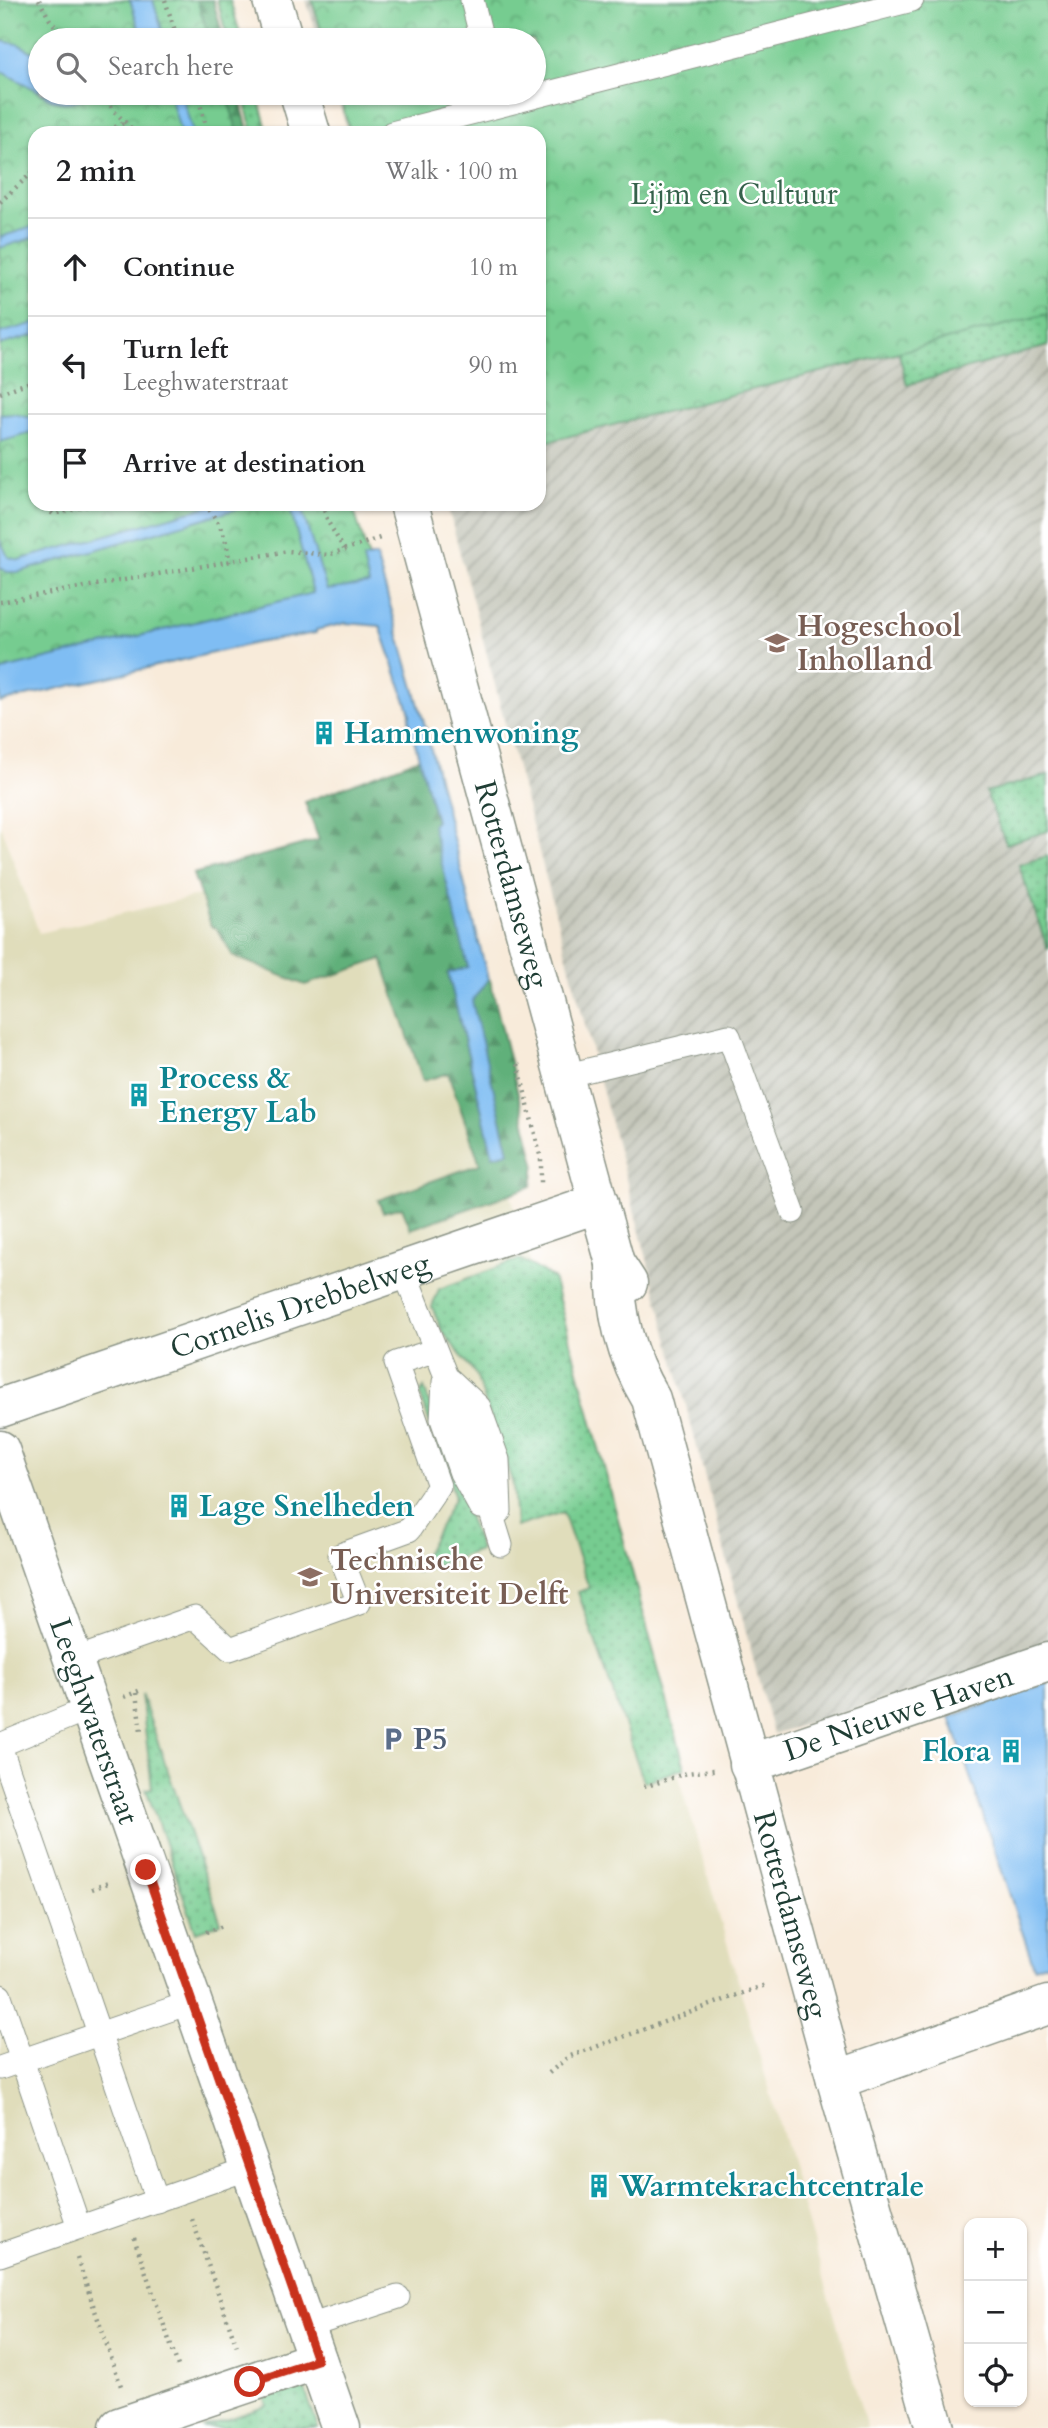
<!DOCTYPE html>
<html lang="en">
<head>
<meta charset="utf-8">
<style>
	:root { --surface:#fff; --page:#f6f6f6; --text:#202124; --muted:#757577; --line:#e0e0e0 }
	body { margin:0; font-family:Cardo,serif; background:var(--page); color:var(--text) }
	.controls { position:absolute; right:21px; bottom:21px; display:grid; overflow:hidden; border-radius:14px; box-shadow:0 2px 5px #0004 }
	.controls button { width:63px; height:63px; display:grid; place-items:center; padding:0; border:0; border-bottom:2px solid var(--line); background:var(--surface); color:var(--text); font:35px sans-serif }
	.stop { position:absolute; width:21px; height:21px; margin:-16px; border:5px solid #c8321e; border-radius:50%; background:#fff }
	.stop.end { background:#c8321e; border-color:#fff; box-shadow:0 2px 7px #0008 }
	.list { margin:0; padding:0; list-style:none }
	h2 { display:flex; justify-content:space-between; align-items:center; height:91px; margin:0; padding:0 28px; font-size:30px }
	h2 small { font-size:23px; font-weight:400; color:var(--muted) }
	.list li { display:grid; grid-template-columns:46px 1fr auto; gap:21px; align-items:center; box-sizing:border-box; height:98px; padding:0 28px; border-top:2px solid var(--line) }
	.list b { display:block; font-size:26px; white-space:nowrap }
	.list p { margin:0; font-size:23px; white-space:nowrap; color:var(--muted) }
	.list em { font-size:23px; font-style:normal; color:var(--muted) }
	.icon { flex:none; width:38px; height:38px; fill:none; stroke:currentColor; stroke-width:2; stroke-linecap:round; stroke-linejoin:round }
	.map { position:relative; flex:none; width:1048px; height:2428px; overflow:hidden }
	.search { position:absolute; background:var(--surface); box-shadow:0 2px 5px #0004; left:28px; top:28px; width:518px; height:77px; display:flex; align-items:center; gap:18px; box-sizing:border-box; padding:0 24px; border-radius:38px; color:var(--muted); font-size:26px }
	.panel { position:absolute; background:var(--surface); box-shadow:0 2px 5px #0004; left:28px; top:126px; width:518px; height:385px; border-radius:21px }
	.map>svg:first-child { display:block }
	.built { fill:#e0ddbb }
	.industrial { fill:url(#industrial-furrows) }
	.grass { fill:url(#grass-dots); stroke:#4a8462; stroke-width:2 }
	.forest { fill:url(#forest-firs); stroke:#407657; stroke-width:2 }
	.park { fill:url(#park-crowns); stroke:#4a8462; stroke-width:2 }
	.water { fill:#7fbdf3; stroke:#4f7d94; stroke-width:2 }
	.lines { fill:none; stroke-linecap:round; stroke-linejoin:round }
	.service-casing { stroke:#8c9487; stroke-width:25 }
	.minor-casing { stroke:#8c9487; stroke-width:41 }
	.tertiary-casing { stroke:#8c9487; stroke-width:41 }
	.path { stroke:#8c9487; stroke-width:4.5; stroke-dasharray:2 5; stroke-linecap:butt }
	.service { stroke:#fff; stroke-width:23 }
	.minor { stroke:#fff; stroke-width:38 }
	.tertiary { stroke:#fff; stroke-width:38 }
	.route { stroke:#c8321e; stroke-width:9 }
	.labels { text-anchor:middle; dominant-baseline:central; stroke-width:5; stroke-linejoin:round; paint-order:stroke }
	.park-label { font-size:30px; fill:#35614b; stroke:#fff }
	.education-label { font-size:30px; font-weight:bold; fill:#785e54; stroke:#fff; text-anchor:start }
	.culture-label { font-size:30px; font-weight:bold; fill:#0d838f; stroke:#fff; text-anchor:start }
	.street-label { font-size:30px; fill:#1f3d34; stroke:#fff }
	.service-label { font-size:30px; font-weight:bold; fill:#4e5e75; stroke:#fff; text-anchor:start }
</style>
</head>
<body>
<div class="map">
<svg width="1048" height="2428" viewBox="0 0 1048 2428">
	<defs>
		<pattern id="industrial-furrows" width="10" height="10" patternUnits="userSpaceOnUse" patternTransform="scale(1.75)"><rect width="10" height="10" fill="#c4c6b9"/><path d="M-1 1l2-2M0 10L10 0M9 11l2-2" fill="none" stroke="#9fa297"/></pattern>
		<pattern id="grass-dots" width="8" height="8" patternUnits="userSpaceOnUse" patternTransform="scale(1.75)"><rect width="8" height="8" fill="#76cc90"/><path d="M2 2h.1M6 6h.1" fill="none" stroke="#60a776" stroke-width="1.8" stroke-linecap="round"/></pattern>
		<pattern id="forest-firs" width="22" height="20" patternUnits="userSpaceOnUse" patternTransform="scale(1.75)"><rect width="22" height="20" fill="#60b07a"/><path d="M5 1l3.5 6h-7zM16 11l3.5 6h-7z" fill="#4f9065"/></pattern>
		<pattern id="park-crowns" width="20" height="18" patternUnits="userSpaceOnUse" patternTransform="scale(1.75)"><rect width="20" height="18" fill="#76cc90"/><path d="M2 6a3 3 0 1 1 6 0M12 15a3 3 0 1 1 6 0" fill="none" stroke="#60a776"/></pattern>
	</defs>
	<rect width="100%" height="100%" fill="#fff"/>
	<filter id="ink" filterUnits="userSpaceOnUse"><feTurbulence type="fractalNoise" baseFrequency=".0143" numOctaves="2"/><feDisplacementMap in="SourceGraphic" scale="14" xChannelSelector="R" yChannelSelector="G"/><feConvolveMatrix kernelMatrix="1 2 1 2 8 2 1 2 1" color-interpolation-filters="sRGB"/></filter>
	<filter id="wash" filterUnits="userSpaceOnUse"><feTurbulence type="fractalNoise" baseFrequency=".00686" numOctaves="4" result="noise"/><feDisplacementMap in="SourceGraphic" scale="28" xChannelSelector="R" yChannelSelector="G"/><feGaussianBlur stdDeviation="1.57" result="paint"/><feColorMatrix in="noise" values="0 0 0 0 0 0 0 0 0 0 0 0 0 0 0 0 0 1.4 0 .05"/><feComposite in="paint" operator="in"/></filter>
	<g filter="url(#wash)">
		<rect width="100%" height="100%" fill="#f8ebda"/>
		<!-- built -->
		<polygon class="built" points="0,824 39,933 410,846 867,2428 0,2428"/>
		<!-- industrial -->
		<polygon class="industrial" points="306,0 1048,0 1048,1856 1010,1869 945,1682 773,1734 447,504 539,504 539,133 348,133 336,93 534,93 534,40 319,40"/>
		<!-- grass -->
		<g class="grass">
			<polygon points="217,0 230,0 242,40 228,40"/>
			<polygon points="1048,31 1048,346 907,385 890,319"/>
			<polygon points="242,93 257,93 268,133 253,133"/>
			<polygon points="1048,775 1048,831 1006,844 986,792"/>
			<polygon points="1047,856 1048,858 1048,950 1019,865"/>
			<polygon points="520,1259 553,1278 685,1768 644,1782 578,1592 589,1588 563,1512 516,1527 513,1484 476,1375 442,1331 432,1307 439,1289"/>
			<polygon points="424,1388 480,1550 416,1572 413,1562 423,1558 455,1497 420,1394"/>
			<polygon points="141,1694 221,1923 196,1932 146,1789 152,1788"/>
			<polygon points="302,2381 318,2428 202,2428 267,2406 264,2395"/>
		</g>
		<!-- forest -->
		<g class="forest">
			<polygon points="153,0 213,0 224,40 165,40"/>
			<polygon points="181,93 238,93 249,133 193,133"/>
			<polygon points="420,758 436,822 433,825 469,968 448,973 493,1156 509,1152 471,1001 488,979 490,980 535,1163 532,1186 411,1229 402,1207 383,1212 378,1200 480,1164 448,1073 423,1081 382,959 305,985 233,956 217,929 211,926 193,874 319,840 305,802"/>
		</g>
		<!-- park -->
		<g class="park">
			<polygon points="0,0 197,0 210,40 40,40 40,93 226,93 238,133 35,133 35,504 352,504 381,598 0,682"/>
			<polygon points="312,0 1048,0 1048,314 539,444 539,133 350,133 339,93 534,93 534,40 324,40"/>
		</g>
		<!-- water -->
		<g class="water">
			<polygon points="130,0 153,0 165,40 143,40"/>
			<polygon points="0,41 18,44 40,56 40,92 0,71"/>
			<path d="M41,93h60c-25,7 -38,17 -60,0z"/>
			<polygon points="169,93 181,93 193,133 181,133"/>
			<polygon points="35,226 35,237 0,248 0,237"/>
			<polygon points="35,323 35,335 0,345 0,333"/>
			<polygon points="14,413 35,418 35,432 0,442 0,414"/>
			<polygon points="216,504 254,504 19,572 7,572 0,568 0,540 8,557 19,560"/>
			<polygon points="289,504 300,504 327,590 369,584 363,559 376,556 427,733 488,979 472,1001 509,1152 493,1156 448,973 468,967 432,825 436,821 409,721 410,713 380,626 346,623 316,630 316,633 256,643 0,702 0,672 9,668 313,593"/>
			<polygon points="1048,1683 1048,1962 1034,1967 950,1717"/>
		</g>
	</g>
	<g filter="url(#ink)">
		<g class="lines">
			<!-- service casing -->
			<g class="service-casing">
				<g id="service">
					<polyline points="472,0 482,40"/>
					<polyline points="392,133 912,0"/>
					<polyline points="564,1076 729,1036 793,1212"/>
					<polyline points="404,1271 461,1414 501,1545"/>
					<polyline points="450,1380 479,1407 498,1460 500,1511"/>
					<polyline points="444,1382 442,1419 461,1473 480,1507"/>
					<polyline points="73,1660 195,1617 230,1649 359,1603 340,1555 409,1530 439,1486 396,1363 433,1351"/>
					<polyline points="0,1745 90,1708"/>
					<polyline points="0,1746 157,2201"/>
					<polyline points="0,1996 79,2227"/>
					<polyline points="0,2068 192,2002"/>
					<polyline points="0,2255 250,2168"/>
					<polyline points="306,2327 398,2297"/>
				</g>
			</g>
			<!-- minor casing -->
			<g class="minor-casing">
				<g id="minor">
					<path id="s1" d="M0,1408l599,-205"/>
					<path id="s2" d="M0,1450l341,978"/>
					<path id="s3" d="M749,1764l299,-102"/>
					<polyline points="836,2080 1048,2005"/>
					<polyline points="119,2427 317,2360"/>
				</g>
			</g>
			<!-- tertiary casing -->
			<g class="tertiary-casing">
				<g id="tertiary">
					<polyline points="272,0 284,40"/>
					<polyline points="299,93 311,133"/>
					<path id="s4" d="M409,504l193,712 13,47 13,20"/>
					<path id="s5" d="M615,1263c0,50 10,93 36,136l185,681 99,348"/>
				</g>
			</g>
			<!-- path -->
			<g class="path">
				<polyline points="39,0 50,20 67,40"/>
				<polyline points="165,0 178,40"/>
				<polyline points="105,93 113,110 136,133"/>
				<polyline points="197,93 208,133"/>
				<polyline points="102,133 124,123"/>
				<polyline points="0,202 35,170"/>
				<polyline points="0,393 35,380"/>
				<polyline points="35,479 32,481 35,491"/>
				<polyline points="40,504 53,514 95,504"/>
				<path d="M205,504c14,18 23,34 24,58"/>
				<polyline points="322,504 328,522 344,549"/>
				<polyline points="0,602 288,551 328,555 380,538"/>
				<polyline points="518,1064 541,1159 541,1185"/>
				<polyline points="136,1693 141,1731"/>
				<polyline points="124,1697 141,1690"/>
				<polyline points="644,1787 687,1773 714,1770"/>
				<polyline points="92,1889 111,1882"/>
				<polyline points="206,1932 223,1926"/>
				<polyline points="549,2073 568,2057 768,1984"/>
				<polyline points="192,2219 238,2350"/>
				<polyline points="134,2238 179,2369"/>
				<polyline points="77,2258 122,2389"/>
			</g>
			<!-- service -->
			<use href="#service" class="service"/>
			<!-- minor -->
			<use href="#minor" class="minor"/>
			<!-- tertiary -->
			<use href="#tertiary" class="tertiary"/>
		</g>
	</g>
	<g class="lines" filter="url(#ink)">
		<!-- route -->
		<polyline class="route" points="146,1870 317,2360 250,2382"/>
	</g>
	<!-- icons -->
	<defs>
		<g id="university-bare" transform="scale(1.89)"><path d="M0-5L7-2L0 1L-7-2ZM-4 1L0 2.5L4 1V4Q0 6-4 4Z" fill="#8d6e63" stroke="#fff" stroke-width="2.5" paint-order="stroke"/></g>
		<g id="building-bare" transform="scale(1.89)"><path d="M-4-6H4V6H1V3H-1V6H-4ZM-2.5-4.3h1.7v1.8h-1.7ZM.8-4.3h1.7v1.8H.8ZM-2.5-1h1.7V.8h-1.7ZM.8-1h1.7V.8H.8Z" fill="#0f9aa8" stroke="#fff" stroke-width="2.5" paint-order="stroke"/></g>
		<g id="parking-bare" transform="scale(1.89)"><path d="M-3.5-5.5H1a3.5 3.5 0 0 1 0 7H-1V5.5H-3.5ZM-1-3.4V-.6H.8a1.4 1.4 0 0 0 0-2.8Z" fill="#5c6f8a" stroke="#fff" stroke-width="2.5" paint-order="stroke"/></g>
	</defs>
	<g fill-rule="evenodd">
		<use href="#university-bare" x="777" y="643"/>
		<use href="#building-bare" x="324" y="733"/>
		<use href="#building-bare" x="139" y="1095"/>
		<use href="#building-bare" x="179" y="1506"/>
		<use href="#university-bare" x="310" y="1577"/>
		<use href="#parking-bare" x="393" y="1739"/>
		<use href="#building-bare" x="1011" y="1751"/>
		<use href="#building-bare" x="599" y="2186"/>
	</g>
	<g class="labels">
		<!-- park labels -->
		<g class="park-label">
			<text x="734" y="194">Lijm en Cultuur</text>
		</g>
		<!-- education labels -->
		<g class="education-label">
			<text x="797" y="626">Hogeschool<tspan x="797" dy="34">Inholland</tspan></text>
			<text x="330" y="1560">Technische<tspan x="330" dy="34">Universiteit Delft</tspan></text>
		</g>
		<!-- culture labels -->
		<g class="culture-label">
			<text x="344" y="733">Hammenwoning</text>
			<text x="159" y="1078">Process &amp;<tspan x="159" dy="34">Energy Lab</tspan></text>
			<text x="199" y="1506">Lage Snelheden</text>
			<text x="991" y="1751" text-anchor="end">Flora</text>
			<text x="619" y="2186">Warmtekrachtcentrale</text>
		</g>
		<!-- street labels -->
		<g class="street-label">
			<text stroke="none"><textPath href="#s4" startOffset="394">Rotterdamseweg</textPath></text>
			<text stroke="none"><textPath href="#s1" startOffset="317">Cornelis Drebbelweg</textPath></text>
			<text stroke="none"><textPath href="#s3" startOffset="158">De Nieuwe Haven</textPath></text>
			<text stroke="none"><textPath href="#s2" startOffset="287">Leeghwaterstraat</textPath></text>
			<text stroke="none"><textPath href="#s5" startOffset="677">Rotterdamseweg</textPath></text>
		</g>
		<!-- service labels -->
		<g class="service-label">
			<text x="413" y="1739">P5</text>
		</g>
	</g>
</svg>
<div class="controls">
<button>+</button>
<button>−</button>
<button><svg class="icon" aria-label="locate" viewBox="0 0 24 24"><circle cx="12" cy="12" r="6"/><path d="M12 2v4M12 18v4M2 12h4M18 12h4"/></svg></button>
</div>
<div class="stop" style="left:250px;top:2382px"></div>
<div class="stop end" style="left:146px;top:1870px"></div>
<div class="search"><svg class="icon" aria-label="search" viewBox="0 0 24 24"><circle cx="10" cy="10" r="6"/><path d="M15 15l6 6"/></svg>Search here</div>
<section class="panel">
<h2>2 min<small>Walk · 100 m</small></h2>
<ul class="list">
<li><svg class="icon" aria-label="ahead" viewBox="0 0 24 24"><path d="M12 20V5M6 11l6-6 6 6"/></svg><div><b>Continue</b></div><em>10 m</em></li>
<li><svg class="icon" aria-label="left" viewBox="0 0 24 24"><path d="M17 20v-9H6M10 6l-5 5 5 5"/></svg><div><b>Turn left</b><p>Leeghwaterstraat</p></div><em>90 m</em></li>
<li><svg class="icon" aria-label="arrive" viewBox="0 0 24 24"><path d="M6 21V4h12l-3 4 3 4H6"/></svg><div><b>Arrive at destination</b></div></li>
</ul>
</section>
</div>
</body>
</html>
